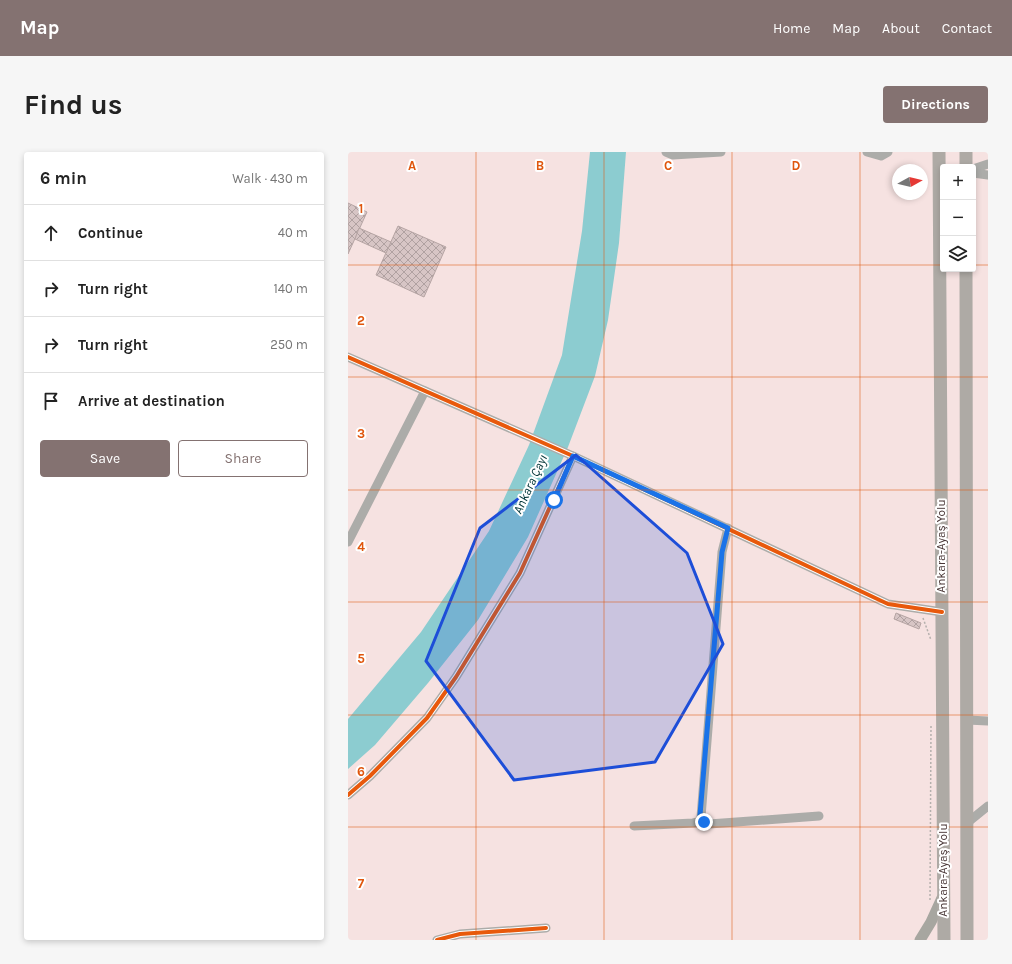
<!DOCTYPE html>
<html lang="en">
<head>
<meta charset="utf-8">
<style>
	:root { --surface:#fff; --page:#f6f6f6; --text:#222; --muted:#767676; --line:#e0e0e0; --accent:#847271 }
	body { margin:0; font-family:Karla,sans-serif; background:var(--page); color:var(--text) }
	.controls { position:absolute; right:12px; top:12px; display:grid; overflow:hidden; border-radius:4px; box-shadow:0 2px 6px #0003 }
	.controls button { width:36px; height:36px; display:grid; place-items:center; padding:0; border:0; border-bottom:1px solid var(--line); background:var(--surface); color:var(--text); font:20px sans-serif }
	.compass { position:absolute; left:544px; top:12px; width:36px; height:36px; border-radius:50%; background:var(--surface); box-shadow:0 2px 6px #0003; rotate:82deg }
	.stop { position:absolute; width:12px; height:12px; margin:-9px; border:3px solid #1a73e8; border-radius:50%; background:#fff }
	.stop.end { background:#1a73e8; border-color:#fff; box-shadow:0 1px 4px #0008 }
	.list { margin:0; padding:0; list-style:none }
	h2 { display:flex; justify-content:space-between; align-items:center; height:52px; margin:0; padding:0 16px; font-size:17px }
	h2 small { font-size:13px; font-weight:400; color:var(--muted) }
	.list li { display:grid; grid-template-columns:26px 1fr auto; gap:12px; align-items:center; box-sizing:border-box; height:56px; padding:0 16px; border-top:1px solid var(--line) }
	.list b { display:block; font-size:15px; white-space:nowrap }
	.list em { font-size:13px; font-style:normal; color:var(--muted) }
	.actions { display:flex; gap:8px; padding:12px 16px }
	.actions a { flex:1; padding:9px 0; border:1px solid var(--accent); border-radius:4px; text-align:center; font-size:14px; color:var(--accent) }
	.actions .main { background:var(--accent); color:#fff }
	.icon { flex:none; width:22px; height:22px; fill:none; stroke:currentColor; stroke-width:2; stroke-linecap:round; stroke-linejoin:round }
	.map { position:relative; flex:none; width:640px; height:788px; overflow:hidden; border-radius:4px }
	header { display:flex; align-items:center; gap:24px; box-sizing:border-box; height:56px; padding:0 20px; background:var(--accent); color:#fff }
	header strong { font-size:19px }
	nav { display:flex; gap:22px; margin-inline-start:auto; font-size:14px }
	.intro { display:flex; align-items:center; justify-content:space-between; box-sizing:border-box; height:96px; padding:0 24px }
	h1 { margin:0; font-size:28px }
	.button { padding:10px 18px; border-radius:4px; background:var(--accent); color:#fff; font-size:14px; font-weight:700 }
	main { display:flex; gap:24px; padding:0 24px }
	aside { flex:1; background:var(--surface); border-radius:4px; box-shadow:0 2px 6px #0003 }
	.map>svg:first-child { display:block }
	.water { fill:#8cccd0 }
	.building { fill:url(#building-cross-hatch); stroke:#b6a5a4 }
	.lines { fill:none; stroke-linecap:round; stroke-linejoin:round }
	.path { stroke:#b5b0ad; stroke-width:1.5; stroke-dasharray:2 2; stroke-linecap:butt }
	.minor { stroke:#acaca9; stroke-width:9 }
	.major { stroke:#a7a6a0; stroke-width:11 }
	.highway { stroke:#aeaaa5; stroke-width:13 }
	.cycleway-casing { stroke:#fff; stroke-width:6 }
	.cycleway { stroke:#e8590c; stroke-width:4 }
	.route { stroke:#1a73e8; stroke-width:5 }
	.marked { fill:#1d4ed8; fill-opacity:0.2; stroke:#1d4ed8; stroke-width:3; stroke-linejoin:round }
	.grid { fill:none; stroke:#e0570e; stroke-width:1; stroke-opacity:0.55 }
	.labels { text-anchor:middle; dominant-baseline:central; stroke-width:4; stroke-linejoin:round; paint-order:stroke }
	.street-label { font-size:12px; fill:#473535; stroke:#fff }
	.water-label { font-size:13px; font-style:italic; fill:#013437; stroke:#fff }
	.grid-label { font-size:13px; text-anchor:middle; font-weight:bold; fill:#e0570e; stroke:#fff; stroke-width:4; stroke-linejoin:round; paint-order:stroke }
</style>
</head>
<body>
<header>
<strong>Map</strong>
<nav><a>Home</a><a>Map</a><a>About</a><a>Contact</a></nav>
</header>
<div class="intro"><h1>Find us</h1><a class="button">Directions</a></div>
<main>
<aside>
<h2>6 min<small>Walk · 430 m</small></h2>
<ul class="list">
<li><svg class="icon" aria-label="ahead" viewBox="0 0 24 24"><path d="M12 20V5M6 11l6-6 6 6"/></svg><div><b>Continue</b></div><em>40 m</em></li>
<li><svg class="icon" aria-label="right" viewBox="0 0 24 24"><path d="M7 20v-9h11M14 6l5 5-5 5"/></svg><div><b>Turn right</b></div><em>140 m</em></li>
<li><svg class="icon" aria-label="right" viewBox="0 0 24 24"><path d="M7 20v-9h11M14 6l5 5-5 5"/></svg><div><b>Turn right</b></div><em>250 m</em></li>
<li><svg class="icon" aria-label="arrive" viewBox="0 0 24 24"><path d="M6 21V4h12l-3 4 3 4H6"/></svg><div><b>Arrive at destination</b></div></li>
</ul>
<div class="actions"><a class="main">Save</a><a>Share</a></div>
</aside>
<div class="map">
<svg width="640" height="788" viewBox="0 0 640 788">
	<defs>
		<pattern id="building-cross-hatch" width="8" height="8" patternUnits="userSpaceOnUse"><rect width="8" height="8" fill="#d7c5c5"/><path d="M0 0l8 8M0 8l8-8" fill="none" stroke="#b0a1a1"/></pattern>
	</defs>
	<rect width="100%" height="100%" fill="#f6e2e1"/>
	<!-- water -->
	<polygon class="water" points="242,0 278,0 271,91 260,168 247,224 220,295 180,385 130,468 80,531 27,593 0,617 0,567 73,480 141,379 181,293 214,203 234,79"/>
	<!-- building -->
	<g class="building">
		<polygon points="0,51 19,60 0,102"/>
		<polygon points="50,74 98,95 76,145 28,123"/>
		<polygon points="11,76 43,90 38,101 7,87"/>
		<polygon points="548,461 573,471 571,477 546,467"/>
	</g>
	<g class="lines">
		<!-- path -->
		<g class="path">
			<polyline points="575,466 583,488"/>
			<polyline points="582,748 583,574"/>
		</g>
		<!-- minor -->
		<g class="minor">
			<polyline points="318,0 325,3 373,0"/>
			<polyline points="519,0 533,4 540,0"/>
			<polyline points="625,17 640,12"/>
			<polyline points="625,21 640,23"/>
			<polyline points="0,205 225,304 540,452 594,460"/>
			<polyline points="380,376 374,400 353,665 356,670 361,672 471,664"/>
			<polyline points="0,390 77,239"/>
			<polyline points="619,568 640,569"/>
			<polyline points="0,643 22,624 79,566 108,525 172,421 225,304"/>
			<polyline points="619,671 640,654"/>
			<polyline points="286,674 345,671 355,669"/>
			<polyline points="89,788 112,782 198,776"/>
		</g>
		<!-- major -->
		<polyline class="major" points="572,788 583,770 594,746"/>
		<!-- highway -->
		<g class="highway">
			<polyline points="591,0 596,788"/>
			<polyline points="618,0 618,15"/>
			<polyline points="618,117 619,788"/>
		</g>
		<!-- cycleway casing -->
		<g class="cycleway-casing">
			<g id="cycleway">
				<polyline points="0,205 225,304 540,452 594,460"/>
				<polyline points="0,643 22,624 79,566 108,525 172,421 225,304"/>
				<polyline points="89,788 112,782 198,776"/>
			</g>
		</g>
		<!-- cycleway -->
		<use href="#cycleway" class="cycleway"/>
	</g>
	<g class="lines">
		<!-- route -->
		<polyline class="route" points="206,348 225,304 380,376 374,400 352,663 356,670"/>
	</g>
	<!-- marked area -->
	<path class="marked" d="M228,303l111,98 36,91 -68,118 -141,18 -88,-119 54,-133z"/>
	<!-- grid -->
	<path class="grid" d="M128,0v788M256,0v788M384,0v788M512,0v788M0,113h595M625,113h15M0,225h640M0,338h640M0,450h640M0,563h640M0,675h640"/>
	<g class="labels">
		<!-- street labels -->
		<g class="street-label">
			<text transform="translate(593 394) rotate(-90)">Ankara-Ayaş Yolu</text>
			<text transform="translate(595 718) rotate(-90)">Ankara-Ayaş Yolu</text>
		</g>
		<!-- water labels -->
		<g class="water-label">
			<text transform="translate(182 332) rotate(-65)">Ankara Çayı</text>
		</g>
	</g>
	<g class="grid-label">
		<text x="64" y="18">A</text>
		<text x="192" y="18">B</text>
		<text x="320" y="18">C</text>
		<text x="448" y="18">D</text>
		<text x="13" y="61">1</text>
		<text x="13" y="173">2</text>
		<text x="13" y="286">3</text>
		<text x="13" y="399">4</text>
		<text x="13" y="511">5</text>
		<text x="13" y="624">6</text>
		<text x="13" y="736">7</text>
	</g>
</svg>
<div class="controls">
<button>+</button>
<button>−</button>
<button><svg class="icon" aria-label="layers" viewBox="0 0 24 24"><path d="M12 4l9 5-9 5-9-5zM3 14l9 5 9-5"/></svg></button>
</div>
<svg class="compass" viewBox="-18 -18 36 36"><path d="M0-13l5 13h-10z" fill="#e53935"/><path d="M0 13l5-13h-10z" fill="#767676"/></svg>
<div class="stop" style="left:206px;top:348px"></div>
<div class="stop end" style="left:356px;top:670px"></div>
</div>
</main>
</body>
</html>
